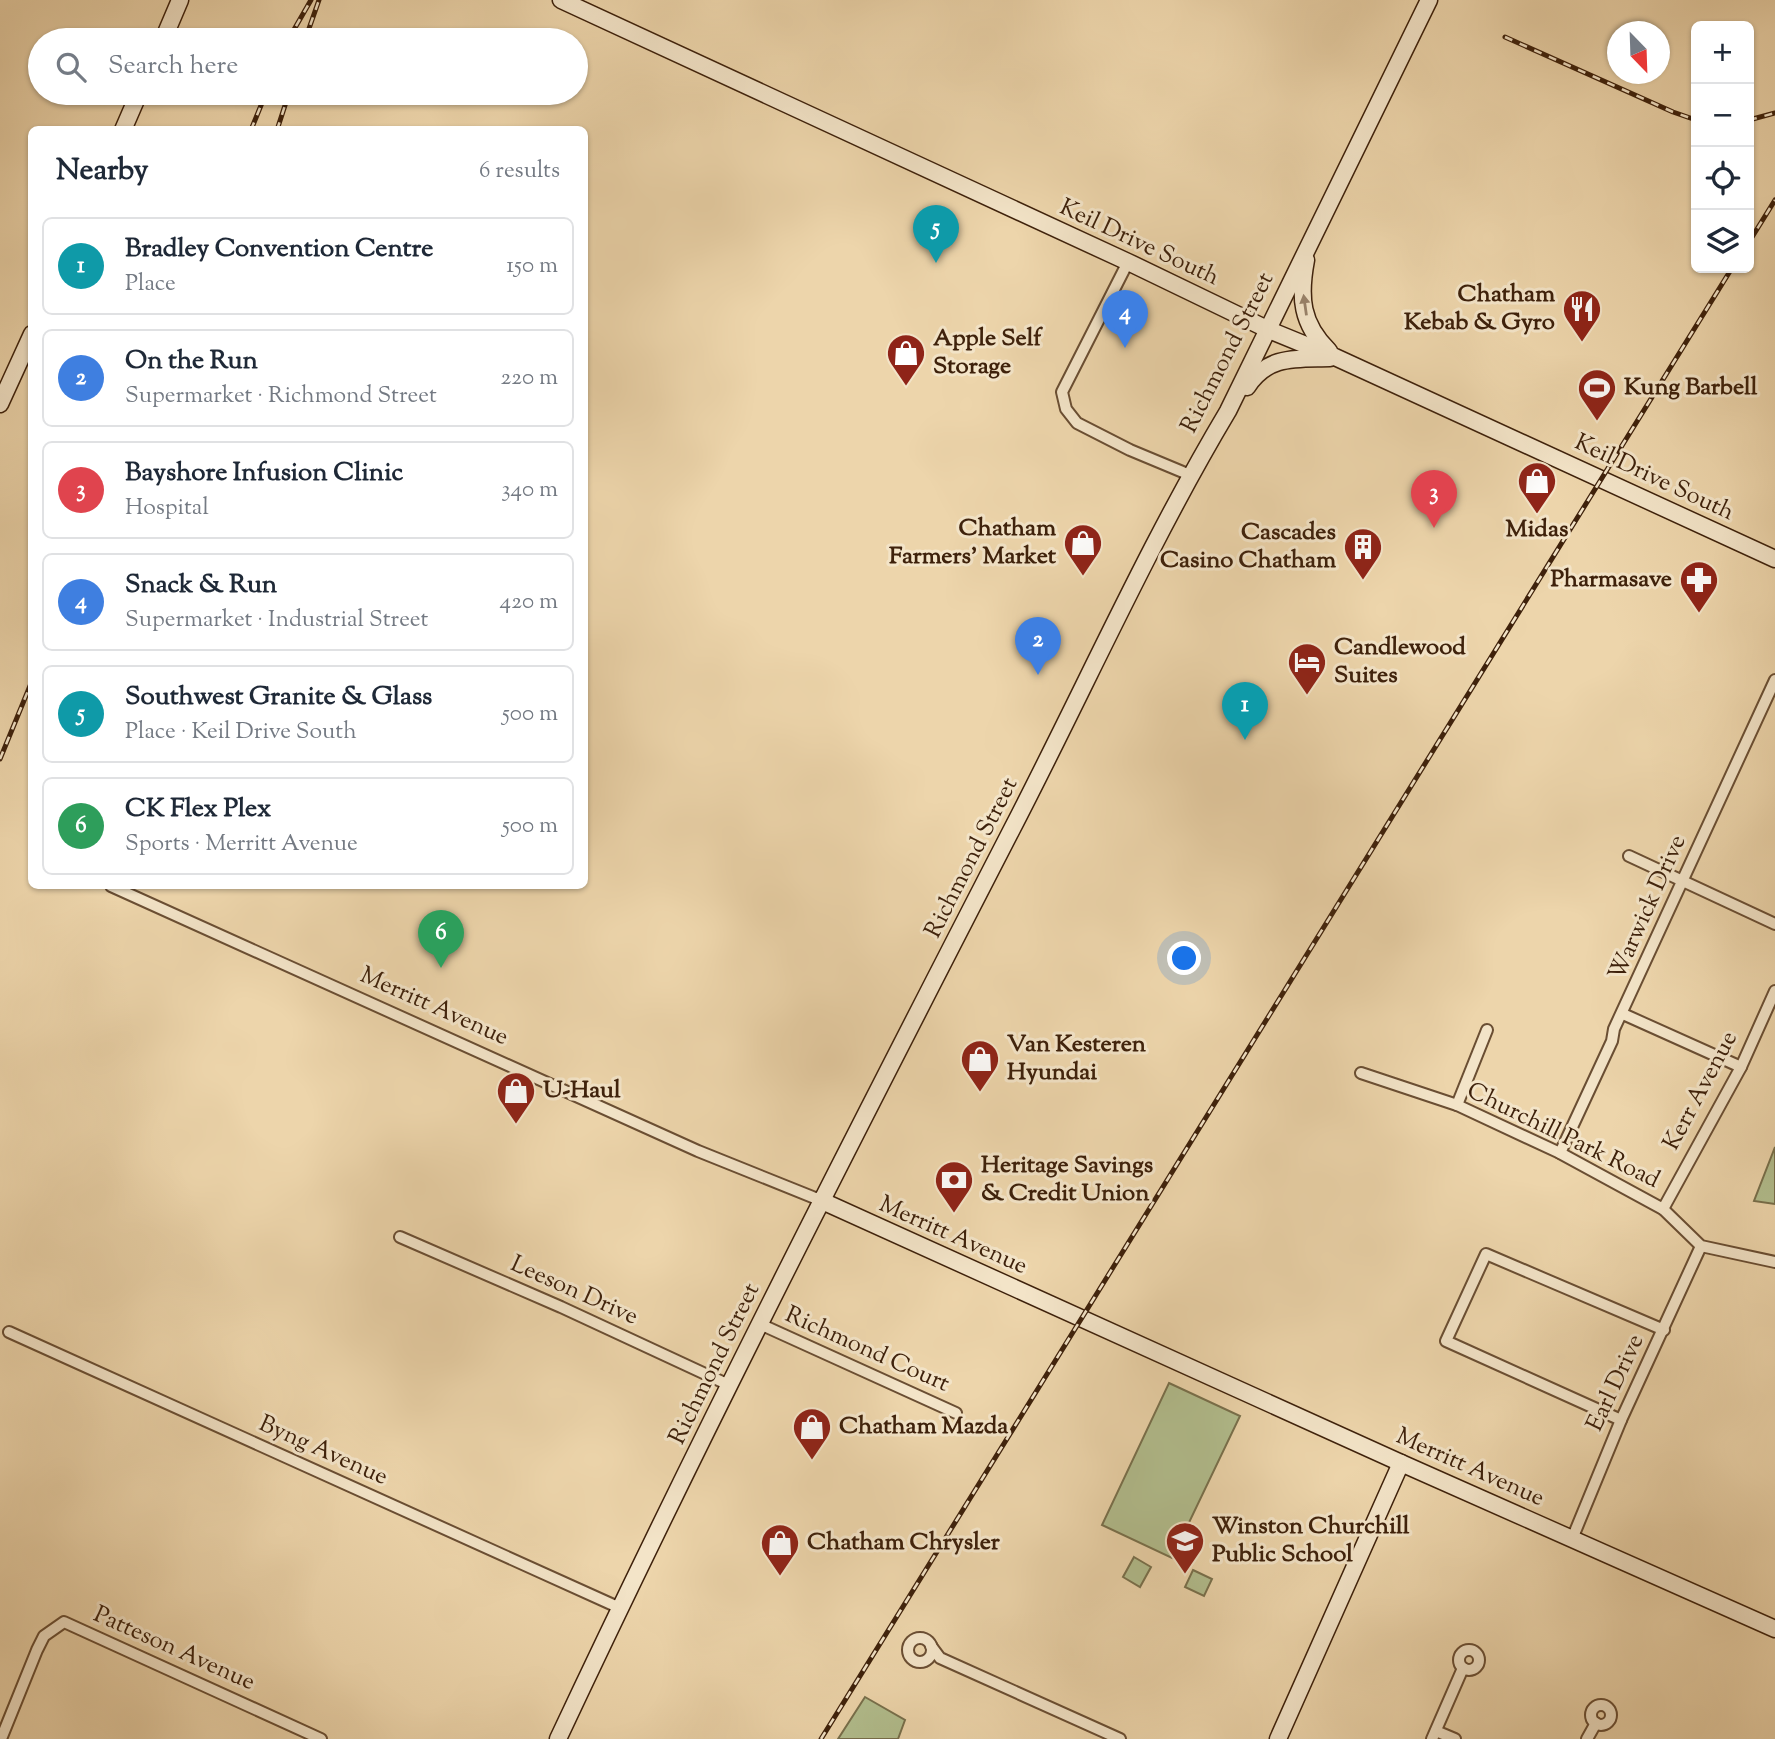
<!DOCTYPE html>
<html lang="en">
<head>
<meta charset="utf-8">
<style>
	:root { --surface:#fff; --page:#f6f6f7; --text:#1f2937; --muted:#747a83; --line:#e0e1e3; --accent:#7c3aed }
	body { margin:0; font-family:"Sorts Mill Goudy",serif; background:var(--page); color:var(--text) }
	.controls { position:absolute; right:21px; top:21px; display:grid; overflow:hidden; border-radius:10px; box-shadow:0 2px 5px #0004 }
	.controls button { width:63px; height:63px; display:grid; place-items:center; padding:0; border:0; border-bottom:2px solid var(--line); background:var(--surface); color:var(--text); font:35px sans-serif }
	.compass { position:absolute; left:1607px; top:21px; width:63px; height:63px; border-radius:50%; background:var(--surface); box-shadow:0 2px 5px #0004; rotate:157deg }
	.you { position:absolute; left:1185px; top:959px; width:24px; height:24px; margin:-18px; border:5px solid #fff; border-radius:50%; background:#1a73e8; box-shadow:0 0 0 10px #1a73e833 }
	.badge { display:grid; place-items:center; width:46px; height:46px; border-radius:50%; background:var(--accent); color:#fff; font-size:23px; font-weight:700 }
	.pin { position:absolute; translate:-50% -58px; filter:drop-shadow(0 2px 4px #0008) }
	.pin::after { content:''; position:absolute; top:37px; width:24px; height:21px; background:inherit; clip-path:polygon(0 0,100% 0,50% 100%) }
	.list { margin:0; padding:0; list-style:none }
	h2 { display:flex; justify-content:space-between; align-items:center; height:91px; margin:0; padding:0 28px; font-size:30px }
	h2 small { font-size:23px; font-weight:400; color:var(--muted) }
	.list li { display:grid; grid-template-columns:46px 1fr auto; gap:21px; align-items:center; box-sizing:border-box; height:98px; margin:0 14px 14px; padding:0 14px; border:2px solid var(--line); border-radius:10px }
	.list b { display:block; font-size:26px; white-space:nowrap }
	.list p { margin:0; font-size:23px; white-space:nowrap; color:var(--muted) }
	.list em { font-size:23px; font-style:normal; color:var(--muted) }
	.icon { flex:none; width:38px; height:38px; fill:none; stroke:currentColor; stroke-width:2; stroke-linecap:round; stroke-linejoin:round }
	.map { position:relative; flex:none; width:1775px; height:1739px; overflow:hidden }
	.search { position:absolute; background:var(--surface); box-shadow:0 2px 5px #0004; left:28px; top:28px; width:560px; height:77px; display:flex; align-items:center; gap:18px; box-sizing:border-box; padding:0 24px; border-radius:38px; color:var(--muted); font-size:26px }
	.panel { position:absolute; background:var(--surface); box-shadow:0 2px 5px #0004; left:28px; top:126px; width:560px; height:763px; border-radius:10px }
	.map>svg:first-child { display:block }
	.green { fill:#b2be8e; stroke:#78704c; stroke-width:2 }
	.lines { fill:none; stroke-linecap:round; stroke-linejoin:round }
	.street-casing { stroke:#6a4e33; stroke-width:14 }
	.secondary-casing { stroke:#3e210b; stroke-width:19 }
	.street { stroke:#f3e4c8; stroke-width:10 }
	.secondary { stroke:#f3e4c8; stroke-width:16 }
	.rail-casing { stroke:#3e210b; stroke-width:5 }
	.rail { stroke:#f3e4c8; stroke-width:2.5; stroke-dasharray:8; stroke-linecap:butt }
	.oneway { fill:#98826a }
	.labels { text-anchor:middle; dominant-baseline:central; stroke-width:6; stroke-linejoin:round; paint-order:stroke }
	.street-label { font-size:24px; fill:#3e210b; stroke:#f3e4c8 }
	.poi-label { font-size:24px; font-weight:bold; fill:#3e210b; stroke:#f3e4c8; text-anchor:start }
</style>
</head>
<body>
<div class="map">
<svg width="1775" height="1739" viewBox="0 0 1775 1739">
	<rect width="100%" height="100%" fill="#edd5ab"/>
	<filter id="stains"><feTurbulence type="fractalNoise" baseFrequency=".00286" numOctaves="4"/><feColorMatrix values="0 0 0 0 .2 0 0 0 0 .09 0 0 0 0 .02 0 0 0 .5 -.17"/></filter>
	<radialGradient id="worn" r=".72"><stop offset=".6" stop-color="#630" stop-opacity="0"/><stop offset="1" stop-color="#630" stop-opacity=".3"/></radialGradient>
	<!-- green -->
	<g class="green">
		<polygon points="1775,1147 1775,1204 1754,1201"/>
		<polygon points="1169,1383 1240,1416 1172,1558 1102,1525"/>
		<polygon points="1134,1557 1151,1567 1140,1587 1123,1577"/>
		<polygon points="1193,1570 1212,1579 1204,1596 1185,1587"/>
		<polygon points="865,1697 905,1720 898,1739 838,1739"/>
	</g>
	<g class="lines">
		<!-- street casing -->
		<g class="street-casing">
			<g id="street">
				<polyline points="1128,262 1062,392 1066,409 1077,423 1130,450 1190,475"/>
				<polyline points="1629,856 1775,924"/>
				<polyline points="111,886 698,1151 820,1200"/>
				<polyline points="1623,1014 1741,1067"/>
				<polyline points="1361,1073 1457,1105 1560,1153 1663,1209 1701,1246 1775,1262"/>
				<polyline points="1457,1105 1487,1030"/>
				<polyline points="1560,1153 1612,1041 1614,1029 1775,680"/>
				<polyline points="1663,1209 1741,1067 1775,991"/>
				<polyline points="400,1237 561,1307 729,1385"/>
				<polyline points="760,1324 956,1413"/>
				<polyline points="9,1332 620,1608"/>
				<polyline points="1621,1420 1446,1341 1486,1254 1664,1330"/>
				<polyline points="1572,1539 1621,1420 1701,1246"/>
				<circle cx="920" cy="1650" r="12"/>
				<polyline points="931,1646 940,1658 1120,1739"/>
				<circle cx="1469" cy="1660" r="10"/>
				<circle cx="1601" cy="1715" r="10"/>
				<polyline points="1436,1731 1455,1739"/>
				<polyline points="1,1739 37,1650 44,1636 64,1622 321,1739"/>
				<polyline points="1432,1739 1463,1668"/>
				<polyline points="1587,1739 1596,1723"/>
			</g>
		</g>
		<!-- secondary casing -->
		<g class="secondary-casing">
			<g id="secondary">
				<polyline points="561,0 1128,262 1269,330 1335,357 1775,559"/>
				<polyline points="163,40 180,0"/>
				<polyline points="123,130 139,93"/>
				<path d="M1306,260c-7,37 -5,64 23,91"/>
				<path d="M1247,387c21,-32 48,-28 83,-29"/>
				<polyline points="0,404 32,334"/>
				<polyline points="820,1200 1401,1463 1775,1629"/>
				<path d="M558,1739c144,-307 299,-609 454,-910 72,-139 136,-284 216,-418l201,-411"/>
				<polyline points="1278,1739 1401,1463"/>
			</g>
		</g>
		<!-- street -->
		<use href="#street" class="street"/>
		<!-- secondary -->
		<use href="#secondary" class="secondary"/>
		<!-- rail casing -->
		<g class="rail-casing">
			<g id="rail">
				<polyline points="1505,37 1673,112 1696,120"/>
				<polyline points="288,40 311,0"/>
				<polyline points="305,40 319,0"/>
				<polyline points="1749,120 1775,113"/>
				<polyline points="251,130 266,93"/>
				<polyline points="277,130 289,93"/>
				<polyline points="1749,242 1775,200"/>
				<polyline points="0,759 32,681"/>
				<polyline points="821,1739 1732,268"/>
			</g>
		</g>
		<!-- rail -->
		<use href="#rail" class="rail"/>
	</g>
	<!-- one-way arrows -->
	<defs><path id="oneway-solid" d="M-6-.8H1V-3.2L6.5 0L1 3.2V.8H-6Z" transform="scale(1.75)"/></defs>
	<use class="oneway" href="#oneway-solid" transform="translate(1305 305) rotate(-98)"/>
	<!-- icons -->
	<defs>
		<g id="restaurant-pin" transform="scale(2.0125)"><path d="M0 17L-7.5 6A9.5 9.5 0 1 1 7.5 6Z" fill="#8f2418" stroke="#f3e4c8"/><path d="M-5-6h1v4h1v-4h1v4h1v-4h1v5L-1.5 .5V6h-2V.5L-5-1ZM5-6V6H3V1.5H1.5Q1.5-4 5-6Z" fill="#fff"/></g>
		<g id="shop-pin" transform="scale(2.0125)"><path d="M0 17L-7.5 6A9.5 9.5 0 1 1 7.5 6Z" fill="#8f2418" stroke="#f3e4c8"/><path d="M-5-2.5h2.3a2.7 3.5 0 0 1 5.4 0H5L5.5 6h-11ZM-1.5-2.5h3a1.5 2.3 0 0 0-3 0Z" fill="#fff"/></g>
		<g id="stadium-pin" transform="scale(2.0125)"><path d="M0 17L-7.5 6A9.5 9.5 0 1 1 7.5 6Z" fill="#8f2418" stroke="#f3e4c8"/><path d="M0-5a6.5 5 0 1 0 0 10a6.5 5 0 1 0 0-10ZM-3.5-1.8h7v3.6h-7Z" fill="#fff"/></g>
		<g id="building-pin" transform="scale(2.0125)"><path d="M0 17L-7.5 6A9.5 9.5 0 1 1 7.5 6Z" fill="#8f2418" stroke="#f3e4c8"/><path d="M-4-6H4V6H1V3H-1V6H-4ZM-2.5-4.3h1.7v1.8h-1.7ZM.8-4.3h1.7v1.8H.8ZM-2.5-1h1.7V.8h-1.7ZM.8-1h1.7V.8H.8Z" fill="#fff"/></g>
		<g id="pharmacy-pin" transform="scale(2.0125)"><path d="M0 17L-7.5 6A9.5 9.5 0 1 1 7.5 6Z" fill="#8f2418" stroke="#f3e4c8"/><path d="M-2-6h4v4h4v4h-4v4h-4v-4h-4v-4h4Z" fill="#fff"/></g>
		<g id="hotel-pin" transform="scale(2.0125)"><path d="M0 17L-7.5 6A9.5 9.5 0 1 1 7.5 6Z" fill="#8f2418" stroke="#f3e4c8"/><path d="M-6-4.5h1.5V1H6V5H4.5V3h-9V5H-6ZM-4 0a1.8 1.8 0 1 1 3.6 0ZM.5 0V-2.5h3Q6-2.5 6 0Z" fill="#fff"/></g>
		<g id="bank-pin" transform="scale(2.0125)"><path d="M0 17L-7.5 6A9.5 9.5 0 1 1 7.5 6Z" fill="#8f2418" stroke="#f3e4c8"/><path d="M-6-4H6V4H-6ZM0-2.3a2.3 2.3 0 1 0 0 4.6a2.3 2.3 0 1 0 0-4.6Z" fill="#fff"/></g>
		<g id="school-pin" transform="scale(2.0125)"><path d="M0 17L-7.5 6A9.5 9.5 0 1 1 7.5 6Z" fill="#8f2418" stroke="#f3e4c8"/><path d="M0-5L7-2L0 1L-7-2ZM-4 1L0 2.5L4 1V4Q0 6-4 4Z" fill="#fff"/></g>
	</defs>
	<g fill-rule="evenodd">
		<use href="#restaurant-pin" x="1582" y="309"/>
		<use href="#shop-pin" x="906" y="353"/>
		<use href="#stadium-pin" x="1597" y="388"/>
		<use href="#shop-pin" x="1537" y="481"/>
		<use href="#shop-pin" x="1083" y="543"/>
		<use href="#building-pin" x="1363" y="547"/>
		<use href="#pharmacy-pin" x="1699" y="580"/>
		<use href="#hotel-pin" x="1307" y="662"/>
		<use href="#shop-pin" x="980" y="1059"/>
		<use href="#shop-pin" x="516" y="1091"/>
		<use href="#bank-pin" x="954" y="1180"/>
		<use href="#shop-pin" x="812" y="1427"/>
		<use href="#school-pin" x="1185" y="1541"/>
		<use href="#shop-pin" x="780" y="1543"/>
	</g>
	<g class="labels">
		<!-- street labels -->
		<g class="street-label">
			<text transform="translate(1139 243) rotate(25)">Keil Drive South</text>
			<text transform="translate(1228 353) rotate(-63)">Richmond Street</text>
			<text transform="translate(1654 478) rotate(25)">Keil Drive South</text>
			<text transform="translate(972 858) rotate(-63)">Richmond Street</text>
			<text transform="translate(1648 908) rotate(-66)">Warwick Drive</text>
			<text transform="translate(434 1007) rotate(24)">Merritt Avenue</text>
			<text transform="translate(1701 1091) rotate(-62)">Kerr Avenue</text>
			<text transform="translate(1563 1136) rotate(26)">Churchill Park Road</text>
			<text transform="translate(953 1236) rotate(24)">Merritt Avenue</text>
			<text transform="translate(574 1291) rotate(24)">Leeson Drive</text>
			<text transform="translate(867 1350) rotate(24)">Richmond Court</text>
			<text transform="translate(715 1364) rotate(-64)">Richmond Street</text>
			<text transform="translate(1616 1383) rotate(-65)">Earl Drive</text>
			<text transform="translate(323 1451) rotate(24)">Byng Avenue</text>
			<text transform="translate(1470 1468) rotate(24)">Merritt Avenue</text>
			<text transform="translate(174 1649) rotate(24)">Patteson Avenue</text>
		</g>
		<!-- poi labels -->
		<g class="poi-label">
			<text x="1555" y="295" text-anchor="end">Chatham<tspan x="1555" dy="28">Kebab &amp; Gyro</tspan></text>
			<text x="933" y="339">Apple Self<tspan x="933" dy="28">Storage</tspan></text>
			<text x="1624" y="388">Kung Barbell</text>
			<text x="1056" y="529" text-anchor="end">Chatham<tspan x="1056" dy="28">Farmers' Market</tspan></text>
			<text x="1537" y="530" text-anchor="middle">Midas</text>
			<text x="1336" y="533" text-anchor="end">Cascades<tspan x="1336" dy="28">Casino Chatham</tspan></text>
			<text x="1672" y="580" text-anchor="end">Pharmasave</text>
			<text x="1334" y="648">Candlewood<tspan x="1334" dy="28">Suites</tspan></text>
			<text x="1007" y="1045">Van Kesteren<tspan x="1007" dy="28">Hyundai</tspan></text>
			<text x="543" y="1091">U-Haul</text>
			<text x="981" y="1166">Heritage Savings<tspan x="981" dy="28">&amp; Credit Union</tspan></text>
			<text x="839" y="1427">Chatham Mazda</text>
			<text x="1212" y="1527">Winston Churchill<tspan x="1212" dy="28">Public School</tspan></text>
			<text x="807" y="1543">Chatham Chrysler</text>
		</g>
	</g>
	<rect width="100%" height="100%" filter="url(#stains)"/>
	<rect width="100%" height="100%" fill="url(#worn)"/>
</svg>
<div class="controls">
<button>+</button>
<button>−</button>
<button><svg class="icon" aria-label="locate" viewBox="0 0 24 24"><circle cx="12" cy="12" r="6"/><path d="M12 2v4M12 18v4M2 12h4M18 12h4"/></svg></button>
<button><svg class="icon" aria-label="layers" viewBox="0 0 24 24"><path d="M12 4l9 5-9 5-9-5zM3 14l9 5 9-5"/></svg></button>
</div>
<svg class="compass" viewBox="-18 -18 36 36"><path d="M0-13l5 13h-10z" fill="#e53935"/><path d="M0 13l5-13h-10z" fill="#747a83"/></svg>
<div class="you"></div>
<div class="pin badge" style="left:1245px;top:740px;background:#0f9aa8">1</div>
<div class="pin badge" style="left:1038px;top:675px;background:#3f7fe0">2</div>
<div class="pin badge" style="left:1434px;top:528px;background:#e0444e">3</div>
<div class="pin badge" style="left:1125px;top:348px;background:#3f7fe0">4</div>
<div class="pin badge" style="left:936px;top:263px;background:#0f9aa8">5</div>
<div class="pin badge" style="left:441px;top:968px;background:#2e9e5b">6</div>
<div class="search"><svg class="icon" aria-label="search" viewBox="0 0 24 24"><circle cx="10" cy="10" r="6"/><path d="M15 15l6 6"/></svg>Search here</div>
<section class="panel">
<h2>Nearby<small>6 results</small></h2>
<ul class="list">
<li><span class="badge" style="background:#0f9aa8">1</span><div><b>Bradley Convention Centre</b><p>Place</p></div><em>150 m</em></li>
<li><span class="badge" style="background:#3f7fe0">2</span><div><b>On the Run</b><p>Supermarket · Richmond Street</p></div><em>220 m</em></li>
<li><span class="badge" style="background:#e0444e">3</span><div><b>Bayshore Infusion Clinic</b><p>Hospital</p></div><em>340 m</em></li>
<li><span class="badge" style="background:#3f7fe0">4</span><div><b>Snack &amp; Run</b><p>Supermarket · Industrial Street</p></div><em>420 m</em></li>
<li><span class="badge" style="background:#0f9aa8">5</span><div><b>Southwest Granite &amp; Glass</b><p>Place · Keil Drive South</p></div><em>500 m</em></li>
<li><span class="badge" style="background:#2e9e5b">6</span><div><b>CK Flex Plex</b><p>Sports · Merritt Avenue</p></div><em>500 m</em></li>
</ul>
</section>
</div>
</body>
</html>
